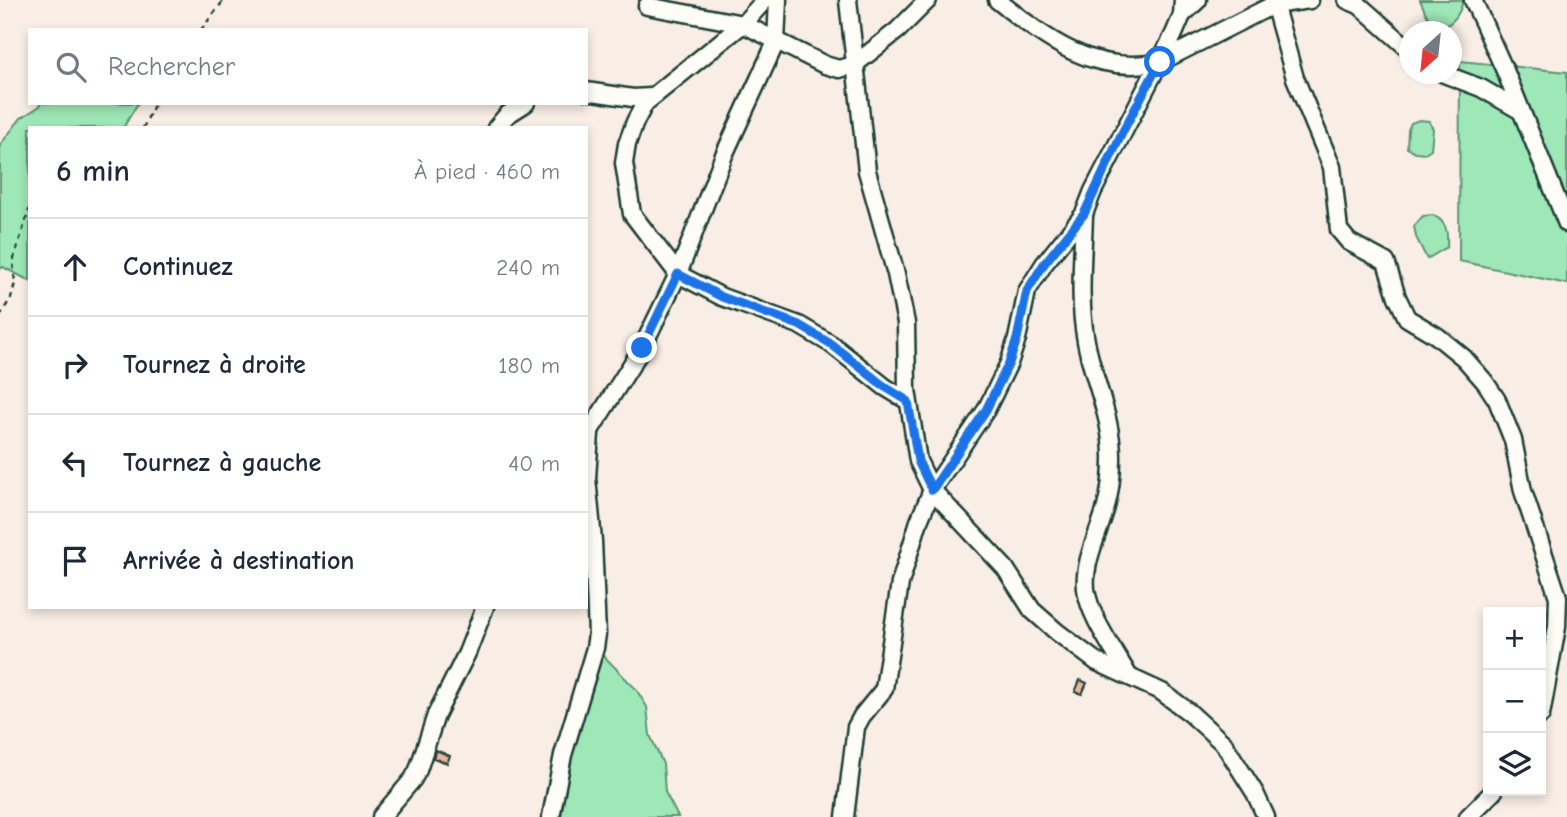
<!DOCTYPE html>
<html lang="fr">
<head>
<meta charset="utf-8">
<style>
	:root { --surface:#fff; --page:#f6f6f7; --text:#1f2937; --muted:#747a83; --line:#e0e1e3 }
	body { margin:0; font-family:"Comic Neue",sans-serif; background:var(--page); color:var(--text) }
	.controls { position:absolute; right:21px; bottom:21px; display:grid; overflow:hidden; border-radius:0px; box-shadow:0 4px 10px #0003 }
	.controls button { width:63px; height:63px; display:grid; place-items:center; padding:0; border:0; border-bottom:2px solid var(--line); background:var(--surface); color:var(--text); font:35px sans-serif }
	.compass { position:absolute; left:1399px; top:21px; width:63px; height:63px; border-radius:50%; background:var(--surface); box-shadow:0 4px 10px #0003; rotate:207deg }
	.stop { position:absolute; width:21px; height:21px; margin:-16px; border:5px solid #1a73e8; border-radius:50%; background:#fff }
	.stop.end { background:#1a73e8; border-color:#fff; box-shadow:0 2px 7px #0008 }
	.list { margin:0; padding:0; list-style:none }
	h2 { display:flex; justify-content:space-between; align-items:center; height:91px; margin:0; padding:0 28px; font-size:30px }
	h2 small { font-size:23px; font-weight:400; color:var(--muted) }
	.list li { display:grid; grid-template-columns:46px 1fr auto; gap:21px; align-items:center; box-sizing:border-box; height:98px; padding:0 28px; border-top:2px solid var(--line) }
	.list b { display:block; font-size:26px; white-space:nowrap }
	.list em { font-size:23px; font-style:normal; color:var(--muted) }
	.icon { flex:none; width:38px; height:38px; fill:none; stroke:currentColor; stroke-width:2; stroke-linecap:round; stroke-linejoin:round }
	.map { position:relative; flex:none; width:1567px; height:817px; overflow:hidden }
	.search { position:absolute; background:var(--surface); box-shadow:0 4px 10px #0003; left:28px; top:28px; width:560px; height:77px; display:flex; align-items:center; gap:18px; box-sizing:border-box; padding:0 24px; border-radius:0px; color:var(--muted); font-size:26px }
	.panel { position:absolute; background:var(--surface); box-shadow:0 4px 10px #0003; left:28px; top:126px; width:560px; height:483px; border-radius:0px }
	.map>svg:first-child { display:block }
	.green { fill:#9ee7b6; stroke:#5e9275; stroke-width:2 }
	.building { fill:#eab69d; stroke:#1f3d34; stroke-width:2 }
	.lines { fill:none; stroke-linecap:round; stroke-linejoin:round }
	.minor-casing { stroke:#1f3d34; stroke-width:21 }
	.path { stroke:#1f3d34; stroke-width:2.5; stroke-dasharray:5 5; stroke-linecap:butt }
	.minor { stroke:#fdfcf7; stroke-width:16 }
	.route { stroke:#1a73e8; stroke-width:9 }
</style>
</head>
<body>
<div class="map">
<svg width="1567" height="817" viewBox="0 0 1567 817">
	<rect width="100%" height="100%" fill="#f9eee5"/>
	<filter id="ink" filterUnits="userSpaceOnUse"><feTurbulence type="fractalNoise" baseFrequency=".0143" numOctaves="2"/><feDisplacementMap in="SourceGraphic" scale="14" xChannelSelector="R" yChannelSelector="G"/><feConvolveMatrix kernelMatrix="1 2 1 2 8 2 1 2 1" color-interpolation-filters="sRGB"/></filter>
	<g filter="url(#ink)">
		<!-- green -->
		<g class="green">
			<path d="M1420,0h43c-2,15 -18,37 -33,20 -4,-4 -7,-14 -10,-20z"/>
			<polygon points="1460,61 1567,72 1567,284 1459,261"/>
			<polygon points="40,103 138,103 123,128 30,128 30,281 3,267 0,269 0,145 21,118 40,106"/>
			<polygon points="1419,120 1429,121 1433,129 1431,149 1425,153 1415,152 1407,148 1408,130 1411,123"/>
			<path d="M1433,215c14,7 15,17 14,32l-20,12 -11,-22 -2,-11 9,-10z"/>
			<polygon points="596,648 636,689 647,707 650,735 663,764 665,792 678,817 550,817"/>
		</g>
		<!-- building -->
		<g class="building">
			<polygon points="1080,680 1087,683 1082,694 1075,692"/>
			<polygon points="436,750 450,756 447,763 433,758"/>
		</g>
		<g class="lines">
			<!-- minor casing -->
			<g class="minor-casing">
				<g id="minor">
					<polyline points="765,0 743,24 645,103 635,122 627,144 624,163 632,214 678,274 722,297 799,325 831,344 885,387 908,401"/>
					<polyline points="848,0 867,171 896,274 906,323 907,390 918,461 932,490 1005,568 1032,610 1057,632 1097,662 1162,692 1190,713 1224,744 1255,793 1266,817"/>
					<path d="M997,0c50,40 97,76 163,62l113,-57 37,-5"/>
					<polyline points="1273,0 1295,78 1332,167 1339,230 1349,242 1386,262 1397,297 1407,318 1437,336 1464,358 1485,382 1497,400 1513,440 1523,491 1558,597 1557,627 1541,715"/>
					<polyline points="1347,0 1359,5 1410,50"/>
					<polyline points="1473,0 1506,73 1567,224"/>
					<polyline points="647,6 743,24 825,65 839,69 854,65 898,30 928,0"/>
					<polyline points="1182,15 1198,0"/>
					<polyline points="1444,74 1481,88 1521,111"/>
					<polyline points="586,91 633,98 651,97"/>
					<polyline points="496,128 507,115 526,103"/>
					<path d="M1084,214c-1,42 -6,86 2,127 7,40 27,77 26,119 0,16 -2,32 -6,47 -7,26 -23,55 -20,82 3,27 29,62 42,86"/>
					<polyline points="586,437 642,348 678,274 724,155 776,42 778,0"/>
					<polyline points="381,817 413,779 418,770 436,715 467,653 485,607"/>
					<polyline points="551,817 563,755 595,648 597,634 593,541 587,478 590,433"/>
					<polyline points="845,817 856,727 862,716 884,689 900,583 919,521 932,490 986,410 1009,363 1017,339 1027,291 1044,264 1084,214 1093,191 1174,34 1182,15 1183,0"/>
					<polyline points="1468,817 1494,791"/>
				</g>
			</g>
			<!-- path -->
			<g class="path">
				<polyline points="201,30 224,0"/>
				<polyline points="143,128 155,103"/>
				<polyline points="0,316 11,298 15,283 13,261 30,207"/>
			</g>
			<!-- minor -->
			<use href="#minor" class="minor"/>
		</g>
	</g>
	<g class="lines" filter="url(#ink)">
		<!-- route -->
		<polyline class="route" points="642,348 678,274 722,297 799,325 831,344 885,387 908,401 918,461 932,490 986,410 1009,363 1017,339 1027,291 1044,264 1084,214 1122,133 1160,62"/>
	</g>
</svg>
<div class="controls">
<button>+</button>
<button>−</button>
<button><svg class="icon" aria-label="layers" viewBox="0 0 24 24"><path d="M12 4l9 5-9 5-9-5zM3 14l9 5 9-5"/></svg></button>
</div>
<svg class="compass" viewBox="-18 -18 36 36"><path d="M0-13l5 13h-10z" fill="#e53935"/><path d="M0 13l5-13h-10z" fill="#747a83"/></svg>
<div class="stop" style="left:1160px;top:62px"></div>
<div class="stop end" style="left:642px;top:348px"></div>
<div class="search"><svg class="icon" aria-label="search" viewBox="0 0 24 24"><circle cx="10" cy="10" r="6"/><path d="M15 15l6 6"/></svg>Rechercher</div>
<section class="panel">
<h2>6 min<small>À pied · 460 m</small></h2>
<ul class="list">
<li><svg class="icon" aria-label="ahead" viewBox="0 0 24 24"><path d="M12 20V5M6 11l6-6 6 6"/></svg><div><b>Continuez</b></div><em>240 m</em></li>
<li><svg class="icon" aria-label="right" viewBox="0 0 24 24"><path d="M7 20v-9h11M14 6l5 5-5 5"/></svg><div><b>Tournez à droite</b></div><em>180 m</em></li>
<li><svg class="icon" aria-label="left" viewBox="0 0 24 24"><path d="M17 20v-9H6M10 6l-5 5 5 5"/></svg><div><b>Tournez à gauche</b></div><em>40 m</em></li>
<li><svg class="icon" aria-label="arrive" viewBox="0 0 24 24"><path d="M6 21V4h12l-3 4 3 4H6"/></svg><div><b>Arrivée à destination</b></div></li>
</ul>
</section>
</div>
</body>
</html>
